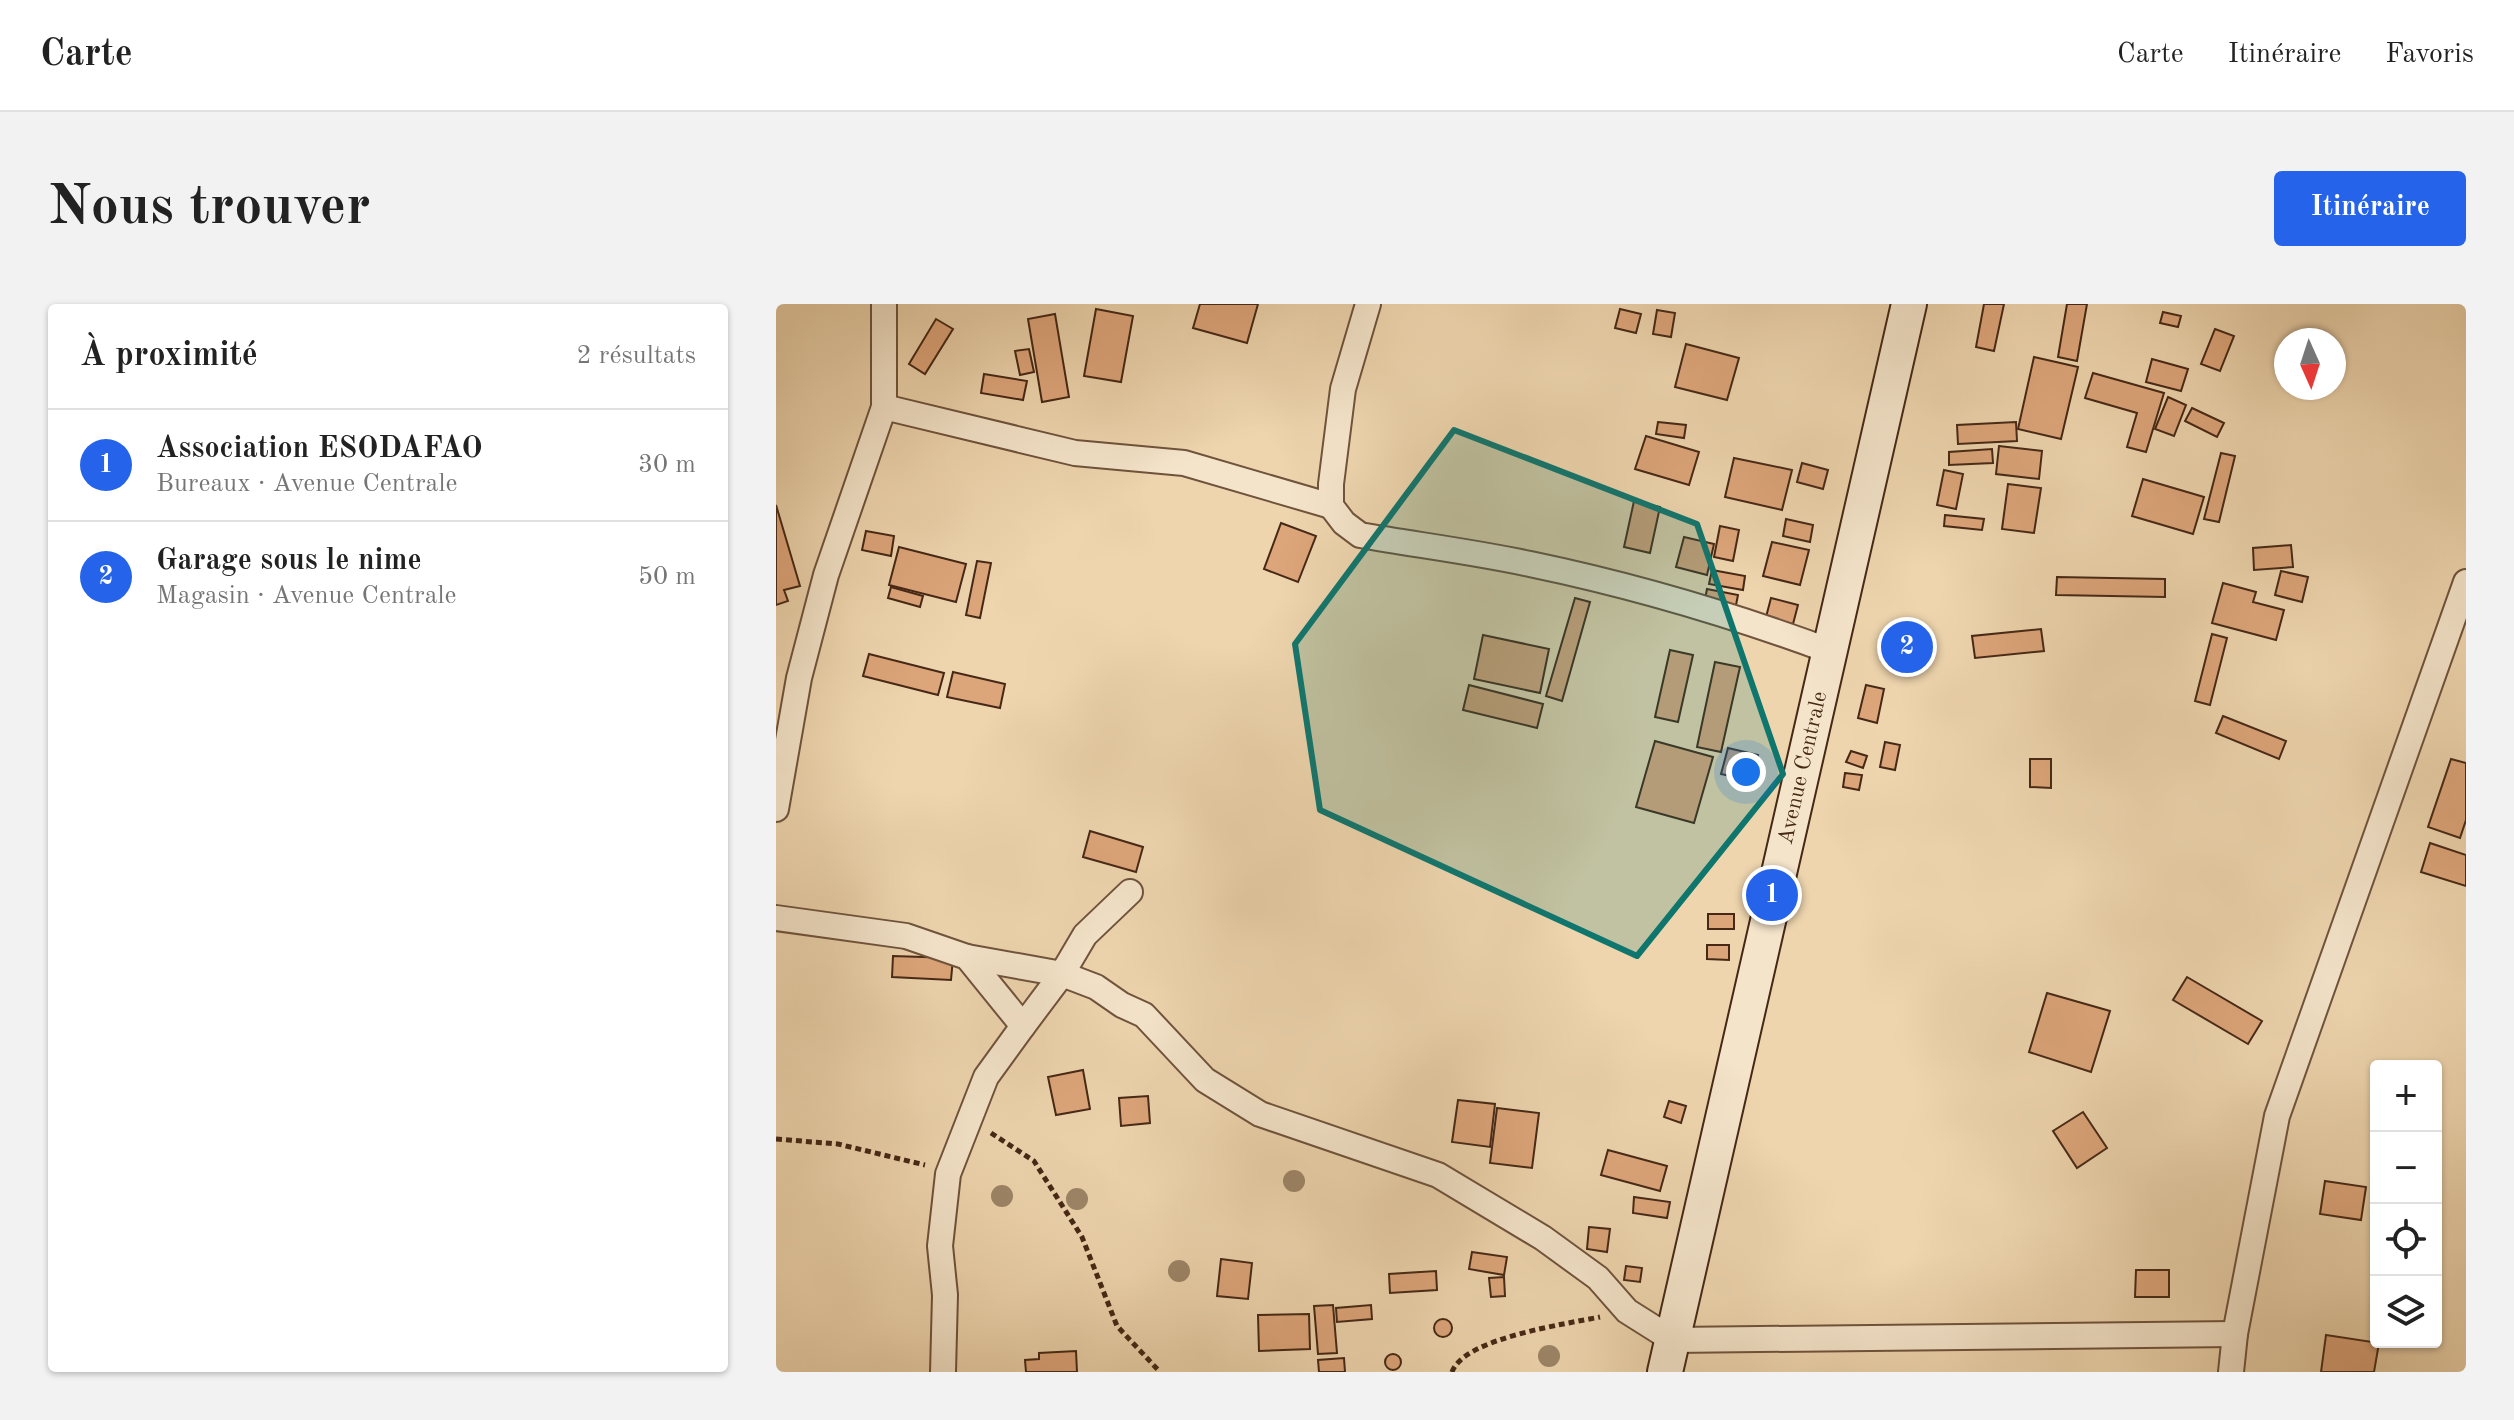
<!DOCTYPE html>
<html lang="fr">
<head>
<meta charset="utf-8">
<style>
	:root { --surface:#fff; --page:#f2f2f2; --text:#222; --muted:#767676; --line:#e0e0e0; --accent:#2563eb }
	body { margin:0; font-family:"Old Standard TT",serif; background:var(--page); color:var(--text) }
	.controls { position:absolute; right:24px; bottom:24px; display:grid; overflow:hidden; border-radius:8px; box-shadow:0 2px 6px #0004 }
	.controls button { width:72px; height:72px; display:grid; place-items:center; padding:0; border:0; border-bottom:2px solid var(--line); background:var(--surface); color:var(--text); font:40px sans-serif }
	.compass { position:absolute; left:1498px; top:24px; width:72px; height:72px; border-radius:50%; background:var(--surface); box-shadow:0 2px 6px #0004; rotate:177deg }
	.you { position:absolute; left:970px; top:468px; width:28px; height:28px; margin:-20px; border:6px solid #fff; border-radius:50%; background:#1a73e8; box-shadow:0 0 0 12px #1a73e833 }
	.badge { display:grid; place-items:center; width:52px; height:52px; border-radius:50%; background:var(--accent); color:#fff; font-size:26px; font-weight:700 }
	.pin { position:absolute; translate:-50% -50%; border:4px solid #fff; box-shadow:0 2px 8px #0006 }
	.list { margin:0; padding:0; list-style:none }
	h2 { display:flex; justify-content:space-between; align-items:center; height:104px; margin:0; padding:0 32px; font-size:34px }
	h2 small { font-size:26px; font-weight:400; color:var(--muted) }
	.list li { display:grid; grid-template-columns:52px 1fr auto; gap:24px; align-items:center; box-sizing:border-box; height:112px; padding:0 32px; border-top:2px solid var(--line) }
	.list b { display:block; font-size:30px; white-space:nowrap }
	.list p { margin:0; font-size:26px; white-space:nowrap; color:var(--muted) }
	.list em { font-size:26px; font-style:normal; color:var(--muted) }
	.icon { flex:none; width:44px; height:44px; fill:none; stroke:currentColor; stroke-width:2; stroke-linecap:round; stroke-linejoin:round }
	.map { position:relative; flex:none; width:1690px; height:1068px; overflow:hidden; border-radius:8px }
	header { display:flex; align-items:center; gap:48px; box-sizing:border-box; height:112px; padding:0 40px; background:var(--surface); border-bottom:2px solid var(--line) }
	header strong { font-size:38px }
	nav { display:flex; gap:44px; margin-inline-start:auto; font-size:28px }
	.intro { display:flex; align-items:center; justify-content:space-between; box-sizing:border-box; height:192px; padding:0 48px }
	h1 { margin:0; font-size:56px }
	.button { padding:20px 36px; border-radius:8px; background:var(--accent); color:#fff; font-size:28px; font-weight:700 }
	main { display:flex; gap:48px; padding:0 48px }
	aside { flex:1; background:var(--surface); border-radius:8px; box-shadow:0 2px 6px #0004 }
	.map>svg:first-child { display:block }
	.building { fill:#dda57a; stroke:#452816; stroke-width:2 }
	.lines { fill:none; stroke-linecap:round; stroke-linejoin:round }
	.street-casing { stroke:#6f533c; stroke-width:28 }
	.secondary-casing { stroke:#452816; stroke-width:38 }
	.path { stroke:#452816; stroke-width:5; stroke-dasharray:6 4; stroke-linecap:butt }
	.street { stroke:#f4e4ca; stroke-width:24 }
	.secondary { stroke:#f4e4ca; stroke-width:34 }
	.tree { fill:#9d8668 }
	.marked { fill:#0f766e; fill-opacity:0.2; stroke:#0f766e; stroke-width:6; stroke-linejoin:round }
	.labels { text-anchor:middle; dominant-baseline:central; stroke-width:8; stroke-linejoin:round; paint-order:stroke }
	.street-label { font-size:22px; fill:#452816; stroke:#f4e4ca }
</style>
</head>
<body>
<header>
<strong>Carte</strong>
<nav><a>Carte</a><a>Itinéraire</a><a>Favoris</a></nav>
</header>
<div class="intro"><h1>Nous trouver</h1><a class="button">Itinéraire</a></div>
<main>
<aside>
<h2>À proximité<small>2 résultats</small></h2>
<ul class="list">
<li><span class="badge">1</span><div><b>Association ESODAFAO</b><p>Bureaux · Avenue Centrale</p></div><em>30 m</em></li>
<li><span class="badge">2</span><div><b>Garage sous le nime</b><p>Magasin · Avenue Centrale</p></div><em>50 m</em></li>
</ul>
</aside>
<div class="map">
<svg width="1690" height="1068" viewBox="0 0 1690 1068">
	<rect width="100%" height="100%" fill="#eed5ae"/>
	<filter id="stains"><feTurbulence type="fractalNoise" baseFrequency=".0025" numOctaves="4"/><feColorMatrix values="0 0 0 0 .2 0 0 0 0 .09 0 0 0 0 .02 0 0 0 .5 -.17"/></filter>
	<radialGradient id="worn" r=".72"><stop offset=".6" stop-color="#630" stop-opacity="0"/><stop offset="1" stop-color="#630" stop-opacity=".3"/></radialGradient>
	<!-- building -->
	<g class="building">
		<polygon points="424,0 482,0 471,39 417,24"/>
		<polygon points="1208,0 1228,0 1218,47 1200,43"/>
		<polygon points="1291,0 1311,0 1301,57 1282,53"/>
		<polygon points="320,5 357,12 345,78 308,72"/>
		<polygon points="844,5 865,10 860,29 839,24"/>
		<polygon points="881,6 899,9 895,33 877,30"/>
		<polygon points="1387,8 1405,12 1402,23 1384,19"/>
		<polygon points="279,10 293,93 266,98 252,15"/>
		<polygon points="160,15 177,25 149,70 133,60"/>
		<polygon points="1439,25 1458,32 1444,67 1425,60"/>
		<polygon points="910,40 963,54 951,96 899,83"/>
		<polygon points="253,45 258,68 244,71 239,47"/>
		<polygon points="1258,53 1302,63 1285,135 1242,125"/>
		<polygon points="1376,55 1412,65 1405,87 1370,78"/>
		<polygon points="1317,69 1388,89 1370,148 1351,143 1361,109 1309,94"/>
		<polygon points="208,70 251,77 247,96 205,89"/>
		<polygon points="1392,93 1410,101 1398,132 1379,125"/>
		<polygon points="1416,104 1448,119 1441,133 1409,117"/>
		<polygon points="882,118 910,121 908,134 880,130"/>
		<polygon points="1240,118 1241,137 1182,140 1181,121"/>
		<polygon points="870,132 923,148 913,181 859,165"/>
		<polygon points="1223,142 1266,147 1263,175 1220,170"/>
		<polygon points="1216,145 1217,159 1173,161 1173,148"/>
		<polygon points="1445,149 1459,152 1443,218 1428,215"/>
		<polygon points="958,154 1016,166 1006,206 949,193"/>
		<polygon points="1026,159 1052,166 1047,185 1021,178"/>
		<polygon points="1168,166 1187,170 1180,205 1161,201"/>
		<polygon points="1367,175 1428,193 1417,230 1356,212"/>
		<polygon points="1232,180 1265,184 1258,229 1226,225"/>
		<polygon points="858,197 884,203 874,249 848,243"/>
		<polygon points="0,201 24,282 8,286 12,297 0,301"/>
		<polygon points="1169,211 1208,215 1206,226 1168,222"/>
		<polygon points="1010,215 1037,221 1034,238 1007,232"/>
		<polygon points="505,219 540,232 522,278 488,265"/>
		<polygon points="944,222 963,226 957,257 938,253"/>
		<polygon points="90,227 118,232 115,252 86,246"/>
		<polygon points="908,233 938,240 931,271 900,263"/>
		<polygon points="996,238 1033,246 1024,281 987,272"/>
		<polygon points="1515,241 1517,263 1478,266 1477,244"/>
		<polygon points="123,243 190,260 180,298 113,281"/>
		<polygon points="201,257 215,259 204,314 190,311"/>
		<polygon points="936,266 969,272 967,286 933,280"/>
		<polygon points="1505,267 1532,273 1526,298 1499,291"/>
		<polygon points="1281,273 1389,275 1389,293 1280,291"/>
		<polygon points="1447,279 1480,288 1477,298 1508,306 1500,336 1436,319"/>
		<polygon points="115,283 147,292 144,303 112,294"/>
		<polygon points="931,285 962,291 959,306 928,300"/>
		<polygon points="799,294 814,298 786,397 770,392"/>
		<polygon points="995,294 1022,301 1017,320 990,313"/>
		<polygon points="1265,325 1268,347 1199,354 1196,332"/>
		<polygon points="1436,330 1451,334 1434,401 1419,397"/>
		<polygon points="707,331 773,345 764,389 698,375"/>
		<polygon points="894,346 917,351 902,418 879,413"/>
		<polygon points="93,350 168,369 162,391 87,372"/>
		<polygon points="939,358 964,363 945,448 921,443"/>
		<polygon points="177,368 229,380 224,404 171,393"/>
		<polygon points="693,381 767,400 761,424 687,406"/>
		<polygon points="1090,381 1108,385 1101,419 1082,414"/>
		<polygon points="1447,412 1510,437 1503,455 1440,429"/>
		<polygon points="879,437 937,453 918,519 860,503"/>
		<polygon points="1109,438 1124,441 1119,466 1104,463"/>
		<polygon points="952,444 982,451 976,477 945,470"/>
		<polygon points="1075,447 1091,452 1087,464 1070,458"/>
		<polygon points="1254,455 1275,455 1275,484 1254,483"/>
		<polygon points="1675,455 1690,459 1690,516 1684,534 1652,523"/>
		<polygon points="1069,469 1086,471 1083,486 1067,483"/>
		<polygon points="314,527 367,543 360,568 307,553"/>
		<polygon points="1654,539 1690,551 1690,582 1645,568"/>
		<rect x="932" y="610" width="26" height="15"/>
		<polygon points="931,641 953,641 953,656 931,655"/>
		<polygon points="117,652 177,654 175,676 116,673"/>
		<polygon points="1411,673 1486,717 1472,740 1397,696"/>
		<polygon points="1271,689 1334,707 1315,768 1253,748"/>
		<polygon points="307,766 314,805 280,811 272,773"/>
		<polygon points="372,792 374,819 345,822 343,794"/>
		<polygon points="682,796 719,800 714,843 676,838"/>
		<polygon points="893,797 910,802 905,819 888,813"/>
		<polygon points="721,804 763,809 756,864 714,859"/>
		<polygon points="1307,808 1331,844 1301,864 1277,827"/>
		<polygon points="832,846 891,862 884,887 825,871"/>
		<polygon points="1549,877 1590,883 1585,916 1544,910"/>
		<polygon points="858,893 894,898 891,914 857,909"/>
		<polygon points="813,923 834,925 831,948 811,945"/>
		<polygon points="696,948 731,953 728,971 693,965"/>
		<polygon points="445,955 476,959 472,995 441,992"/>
		<polygon points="850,962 866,964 864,978 848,976"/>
		<polygon points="1360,966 1393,966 1393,993 1359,993"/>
		<polygon points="660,967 661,986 614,989 613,970"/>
		<polygon points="728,973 729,992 715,993 713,974"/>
		<polygon points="557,1001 561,1049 542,1050 538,1002"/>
		<polygon points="595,1001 596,1015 561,1018 560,1004"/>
		<polygon points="533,1010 534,1045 483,1047 482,1011"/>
		<circle cx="667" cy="1024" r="9"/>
		<polygon points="1550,1031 1603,1039 1598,1068 1545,1068"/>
		<polygon points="300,1047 301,1068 250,1068 249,1056 263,1055 263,1049"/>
		<circle cx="617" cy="1058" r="8"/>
		<polygon points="568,1054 569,1068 543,1068 542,1056"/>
	</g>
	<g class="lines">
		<!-- street casing -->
		<g class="street-casing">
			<g id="street">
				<path d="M592,0l-25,85 -12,95v22l13,17 16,12c57,10 114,17 170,29 101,21 203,51 300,87"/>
				<polyline points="108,103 299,149 408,159 555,202"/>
				<polyline points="0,505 23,374 50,271 108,103 108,0"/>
				<polyline points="0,614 130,632 191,653 247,722 210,773 172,870 164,942 169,991 167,1068"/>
				<polyline points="191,653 286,670 309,631 354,588"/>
				<polyline points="247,722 286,670 320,683 346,701 368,711 429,776 484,810 662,871 767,934 822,974 851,1007 897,1036 1459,1030"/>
				<polyline points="1455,1068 1459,1030 1501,812 1690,278"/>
			</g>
		</g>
		<!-- secondary casing -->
		<g class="secondary-casing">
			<polyline id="secondary" points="889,1068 1133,0"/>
		</g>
		<!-- path -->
		<g class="path">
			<polyline points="215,829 258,857 306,933 341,1022 384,1068"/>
			<polyline points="0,835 62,840 149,861"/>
			<path d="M676,1068c12,-34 114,-48 148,-55"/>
		</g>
		<!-- street -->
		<use href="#street" class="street"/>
		<!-- secondary -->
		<use href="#secondary" class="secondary"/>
	</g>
	<!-- trees -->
	<g class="tree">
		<circle cx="518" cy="877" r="11"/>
		<circle cx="226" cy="892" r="11"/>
		<circle cx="301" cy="895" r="11"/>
		<circle cx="403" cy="967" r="11"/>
		<circle cx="773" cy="1052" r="11"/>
	</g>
	<!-- marked area -->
	<path class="marked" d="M678,126l243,94 86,250 -146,182 -317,-146 -25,-166z"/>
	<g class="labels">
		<!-- street labels -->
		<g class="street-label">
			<text transform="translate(1027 464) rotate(-77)">Avenue Centrale</text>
		</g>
	</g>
	<rect width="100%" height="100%" filter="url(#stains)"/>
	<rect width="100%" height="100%" fill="url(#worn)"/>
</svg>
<div class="controls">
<button>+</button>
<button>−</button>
<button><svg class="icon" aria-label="locate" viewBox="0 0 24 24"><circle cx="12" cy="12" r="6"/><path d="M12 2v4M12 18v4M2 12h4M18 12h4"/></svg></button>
<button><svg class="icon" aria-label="layers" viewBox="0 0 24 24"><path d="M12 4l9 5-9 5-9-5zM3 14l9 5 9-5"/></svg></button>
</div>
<svg class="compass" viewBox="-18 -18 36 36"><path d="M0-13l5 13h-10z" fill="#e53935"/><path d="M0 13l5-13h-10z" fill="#767676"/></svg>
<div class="you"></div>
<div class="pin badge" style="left:996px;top:591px">1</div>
<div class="pin badge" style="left:1131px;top:343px">2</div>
</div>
</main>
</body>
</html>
